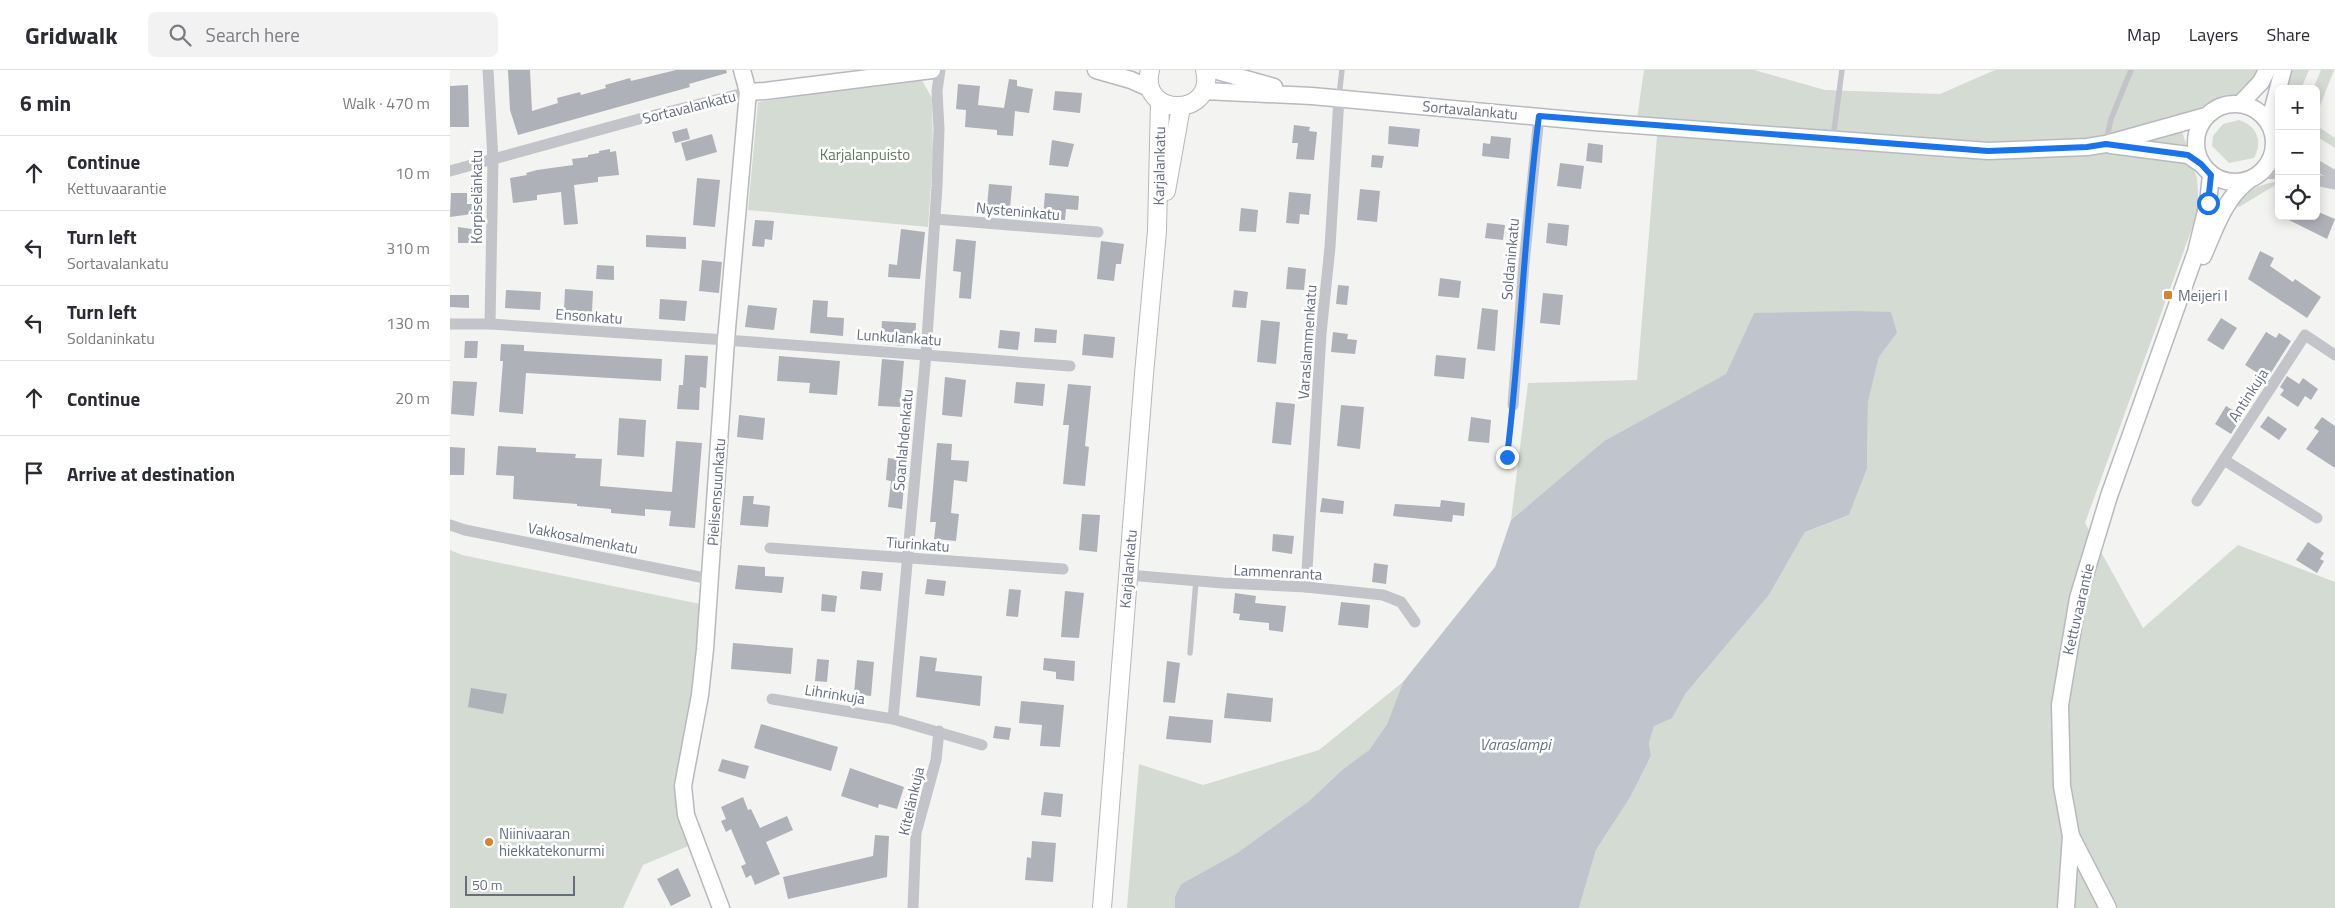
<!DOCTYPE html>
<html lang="en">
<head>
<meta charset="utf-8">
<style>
	:root { --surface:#fff; --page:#f2f2f3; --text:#2b2b33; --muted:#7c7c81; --line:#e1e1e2 }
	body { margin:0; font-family:"Titillium Web",sans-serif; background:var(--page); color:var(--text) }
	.controls { position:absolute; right:15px; top:15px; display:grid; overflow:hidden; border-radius:8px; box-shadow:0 2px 12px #0003 }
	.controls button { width:45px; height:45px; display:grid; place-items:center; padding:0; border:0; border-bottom:1px solid var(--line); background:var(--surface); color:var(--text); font:25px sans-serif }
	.scale { position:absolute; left:15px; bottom:12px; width:110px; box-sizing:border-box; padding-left:5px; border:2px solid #656d80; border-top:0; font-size:14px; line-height:18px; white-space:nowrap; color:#656d80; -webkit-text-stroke:4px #fff; paint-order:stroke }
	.stop { position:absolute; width:15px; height:15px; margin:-11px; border:4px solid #1a73e8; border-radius:50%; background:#fff }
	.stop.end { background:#1a73e8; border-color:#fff; box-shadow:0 1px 5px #0008 }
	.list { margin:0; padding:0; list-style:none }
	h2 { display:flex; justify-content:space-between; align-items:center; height:65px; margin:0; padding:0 20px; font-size:21px }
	h2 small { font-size:16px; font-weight:400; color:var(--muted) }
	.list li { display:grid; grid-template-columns:32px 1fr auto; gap:15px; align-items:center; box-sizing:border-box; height:75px; padding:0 20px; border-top:1px solid var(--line) }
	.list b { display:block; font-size:19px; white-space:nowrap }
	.list p { margin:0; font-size:16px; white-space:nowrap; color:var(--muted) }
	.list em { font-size:16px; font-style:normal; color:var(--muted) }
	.icon { flex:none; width:28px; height:28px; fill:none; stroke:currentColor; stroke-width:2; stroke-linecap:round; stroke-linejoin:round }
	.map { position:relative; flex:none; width:1885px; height:838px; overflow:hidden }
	header { display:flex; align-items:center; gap:30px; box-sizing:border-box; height:70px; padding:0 25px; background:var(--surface); border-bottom:1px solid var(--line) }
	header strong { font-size:24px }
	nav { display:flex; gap:28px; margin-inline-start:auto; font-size:18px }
	.search { width:350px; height:45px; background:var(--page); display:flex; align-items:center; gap:12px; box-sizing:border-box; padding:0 18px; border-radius:8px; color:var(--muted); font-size:19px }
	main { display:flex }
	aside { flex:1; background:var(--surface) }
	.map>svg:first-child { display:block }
	.green { fill:#d3dbd2 }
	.water { fill:#c0c5cd }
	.building { fill:#aeb1b8 }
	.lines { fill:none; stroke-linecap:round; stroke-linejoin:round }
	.secondary-casing { stroke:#b7b9bf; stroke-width:19 }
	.primary-casing { stroke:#b6b7bc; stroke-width:20 }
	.lane { stroke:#c3c4c9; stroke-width:5.5 }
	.street { stroke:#c3c4c9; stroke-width:11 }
	.secondary { stroke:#fff; stroke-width:16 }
	.primary { stroke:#fff; stroke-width:18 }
	.route { stroke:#1a73e8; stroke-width:6 }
	.poi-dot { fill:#d8832e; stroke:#fff; stroke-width:2 }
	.labels { text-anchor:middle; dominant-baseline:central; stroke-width:5; stroke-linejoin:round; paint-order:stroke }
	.street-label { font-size:15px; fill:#656d80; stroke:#fff }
	.park-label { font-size:15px; fill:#647865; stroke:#fff }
	.poi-label { font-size:15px; fill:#656d80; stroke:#fff; text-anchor:start }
	.water-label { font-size:16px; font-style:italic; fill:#667484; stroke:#fff }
</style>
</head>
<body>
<header>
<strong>Gridwalk</strong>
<div class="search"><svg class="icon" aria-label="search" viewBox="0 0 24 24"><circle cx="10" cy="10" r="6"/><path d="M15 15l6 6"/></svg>Search here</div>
<nav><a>Map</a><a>Layers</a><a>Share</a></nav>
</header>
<main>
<aside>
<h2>6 min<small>Walk · 470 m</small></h2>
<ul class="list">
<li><svg class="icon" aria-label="ahead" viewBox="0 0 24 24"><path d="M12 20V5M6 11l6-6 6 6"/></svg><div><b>Continue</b><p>Kettuvaarantie</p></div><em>10 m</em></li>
<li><svg class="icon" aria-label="left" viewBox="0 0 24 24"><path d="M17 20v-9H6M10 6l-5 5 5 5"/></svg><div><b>Turn left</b><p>Sortavalankatu</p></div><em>310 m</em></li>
<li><svg class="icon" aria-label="left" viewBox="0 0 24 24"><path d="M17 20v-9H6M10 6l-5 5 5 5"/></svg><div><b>Turn left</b><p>Soldaninkatu</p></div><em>130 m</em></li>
<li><svg class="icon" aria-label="ahead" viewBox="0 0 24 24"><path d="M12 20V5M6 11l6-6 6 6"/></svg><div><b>Continue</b></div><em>20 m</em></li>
<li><svg class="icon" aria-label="arrive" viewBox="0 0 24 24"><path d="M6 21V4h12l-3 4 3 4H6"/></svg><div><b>Arrive at destination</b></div></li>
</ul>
</aside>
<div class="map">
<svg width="1885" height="838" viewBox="0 0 1885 838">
	<rect width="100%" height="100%" fill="#f3f4f1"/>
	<!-- green -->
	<g class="green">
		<polygon points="1194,0 1304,0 1375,20 1490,24 1545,0 1810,0 1792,23 1764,31 1728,49 1747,108 1749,139 1635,453 1693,558 1788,475 1885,512 1885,838 1129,838 1146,780 1181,726 1201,686 1199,673 1204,655 1222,647 1236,623 1319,525 1355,462 1399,445 1417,399 1418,332 1429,287 1447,263 1304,243 1277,304 1154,371 1061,450 1078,313 1187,310 1207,66 1187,49"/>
		<polygon points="1841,0 1859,0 1851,19 1834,17"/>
		<polygon points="1871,0 1884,0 1866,46 1866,19 1863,19"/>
		<polygon points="470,7 482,28 483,86 478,157 298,140 308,32"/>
		<path d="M1789,50c18,6 24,21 15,38l-25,5 -17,-17 1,-10 10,-12z"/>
		<polygon points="1866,55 1885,68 1885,78 1866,66"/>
		<path d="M1829,111v2l-40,24 -6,-3c14,-14 25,-19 46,-23z"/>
		<polygon points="0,480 12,485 255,535 235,684 243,774 193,795 173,838 0,838"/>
		<polygon points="953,612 937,654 919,680 893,699 859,731 787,783 731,814 725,826 725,838 677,838 689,694 753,715 869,680"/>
	</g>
	<!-- water -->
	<polygon class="water" points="1404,241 1441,242 1447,263 1429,287 1418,332 1417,399 1399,445 1355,462 1319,525 1236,623 1222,648 1204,656 1199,673 1201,686 1181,726 1146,780 1129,838 725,838 725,826 731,814 787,783 859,731 893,699 919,680 937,654 953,612 1045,497 1061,450 1154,371 1276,304 1304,243"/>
	<!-- building -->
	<g class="building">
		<polygon points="58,0 80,0 82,41 108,33 107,28 130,22 131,25 156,18 155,15 180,8 181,11 226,0 276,0 277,3 239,14 240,17 68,65 60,40"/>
		<polygon points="559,9 567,10 567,16 583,19 579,43 565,41 563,66 547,65 547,60 515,57 516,40 506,39 508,14 530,16 528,35 554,38"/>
		<polygon points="18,15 19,57 0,57 0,16"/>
		<polygon points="605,21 632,23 630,43 603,40"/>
		<polygon points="844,55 860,57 859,61 867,62 864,90 846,89 848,73 842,73"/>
		<polygon points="939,56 970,59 968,77 938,74"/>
		<polygon points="237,58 240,69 225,73 222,62"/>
		<polygon points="262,64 267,82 236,91 231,73"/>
		<polygon points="1041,66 1061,68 1059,89 1032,86 1033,73 1040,74"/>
		<polygon points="602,70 624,74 618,97 599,95"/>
		<polygon points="1138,73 1153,75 1152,93 1136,91"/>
		<polygon points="160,79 160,82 166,81 169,105 148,107 148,112 124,115 128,154 114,155 111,122 87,125 87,130 63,133 60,108 77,105 76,103 87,100 123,95 122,89 138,87 138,85 149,83 149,81"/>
		<polygon points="922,85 934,86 932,98 921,97"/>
		<polygon points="1110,93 1134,96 1131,119 1107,116"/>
		<polygon points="247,108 270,110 265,157 243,155"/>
		<polygon points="539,114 562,116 560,138 537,136"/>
		<polygon points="910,119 930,121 927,152 907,150"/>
		<polygon points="839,122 861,124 859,145 850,144 849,154 836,153"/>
		<polygon points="1,123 17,123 17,134 22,134 22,144 0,147"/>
		<polygon points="595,123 629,126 628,140 616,139 615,150 593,148"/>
		<polygon points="791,138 808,140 806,162 789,161"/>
		<polygon points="1866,141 1885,149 1877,169 1831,146 1866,146"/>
		<polygon points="305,150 324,151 322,170 315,169 314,177 302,176"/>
		<polygon points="1037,153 1055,155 1053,170 1035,168"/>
		<polygon points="1098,153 1119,155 1117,176 1096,173"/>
		<polygon points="8,157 29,160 29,173 8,173"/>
		<polygon points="451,159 475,162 470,209 438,207 439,194 447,195"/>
		<polygon points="196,165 236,167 236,179 196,177"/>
		<polygon points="506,169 526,171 521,229 509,228 511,202 503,201"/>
		<polygon points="651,171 674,174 671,194 666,194 664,211 647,209"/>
		<polygon points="1810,181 1824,188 1820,196 1843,212 1845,209 1871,227 1857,248 1798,209"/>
		<polygon points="252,190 272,192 269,223 249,221"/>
		<polygon points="147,195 164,196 164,210 146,209"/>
		<polygon points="838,197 856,199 854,220 836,219"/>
		<polygon points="990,208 1011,211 1009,228 988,226"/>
		<polygon points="888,215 899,216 897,235 886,234"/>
		<polygon points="115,219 143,221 142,242 114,240"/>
		<polygon points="56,220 91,222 90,240 55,238"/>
		<polygon points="784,220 798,222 796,238 782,237"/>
		<polygon points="1093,223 1113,225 1110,255 1090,253"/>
		<polygon points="0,225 19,225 19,238 0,237"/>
		<polygon points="210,229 237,231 235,251 209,249"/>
		<polygon points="363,230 378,231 377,247 394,248 393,266 360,263"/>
		<polygon points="298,235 327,238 324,260 295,257"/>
		<polygon points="1032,238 1048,240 1045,281 1027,279"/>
		<polygon points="1771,248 1787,258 1773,280 1757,270"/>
		<polygon points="811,250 830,252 826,294 807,292"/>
		<polygon points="432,251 466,253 465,272 456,271 455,276 433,274 433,270 431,269"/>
		<polygon points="585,258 607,260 606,273 584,272"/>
		<polygon points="550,260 570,262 568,280 548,278"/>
		<polygon points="883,262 898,264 897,269 907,270 905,284 881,282"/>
		<polygon points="1816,262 1826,268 1829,263 1841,271 1817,309 1795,295"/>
		<polygon points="634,264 665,267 663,288 632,285"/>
		<polygon points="15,271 28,271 27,288 14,288"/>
		<polygon points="51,274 74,275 74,281 212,289 211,311 76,303 73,344 49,342 53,291 50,291"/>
		<polygon points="235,285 258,286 256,318 250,317 249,340 227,339 229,315 233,315"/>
		<polygon points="986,285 1016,288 1014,309 984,306"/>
		<polygon points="329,286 390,291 387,325 359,323 360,313 327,311"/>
		<polygon points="432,289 454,291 450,337 428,336"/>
		<polygon points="1837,306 1849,314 1853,308 1868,319 1861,330 1855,326 1848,337 1830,325 1834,320 1830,317"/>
		<polygon points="495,307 516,310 512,347 492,345"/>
		<polygon points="3,311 27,312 24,346 1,344"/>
		<polygon points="566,312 595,314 593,336 564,333"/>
		<polygon points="618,314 641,316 635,376 639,377 635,416 613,414 619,355 613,355"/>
		<polygon points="826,332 845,334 841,375 822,373"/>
		<polygon points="891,335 914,337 910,379 887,376"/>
		<polygon points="1776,336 1792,346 1781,364 1765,354"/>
		<polygon points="289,345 315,348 313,370 287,367"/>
		<polygon points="1818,346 1837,359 1829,370 1810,357"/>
		<polygon points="1021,347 1041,350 1039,373 1018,371"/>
		<polygon points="1872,347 1885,356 1885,398 1856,379 1869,361 1864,358"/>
		<polygon points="169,348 196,350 194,387 167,385"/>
		<polygon points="226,371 252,373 245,458 219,456 221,441 195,439 195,446 161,443 161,439 127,436 127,434 63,429 64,406 46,405 48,376 86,378 86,382 126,384 125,388 152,389 150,416 222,422"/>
		<polygon points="487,373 502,374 501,390 519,391 517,412 504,410 501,443 509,444 506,471 484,469 486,452 480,452"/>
		<polygon points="0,377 15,378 14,405 0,405"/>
		<polygon points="438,388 456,390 452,439 438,437 441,411 436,410"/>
		<polygon points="293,426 304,426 303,434 320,436 318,457 290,455"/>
		<polygon points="872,428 894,431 893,444 870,442"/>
		<polygon points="991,430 1015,433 1014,446 1003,445 1002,452 943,446 945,434 990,437"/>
		<polygon points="632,444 650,445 647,482 629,480"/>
		<polygon points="823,464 844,466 842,484 822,481"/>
		<polygon points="1858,472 1874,483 1870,489 1874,491 1867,503 1846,490"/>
		<polygon points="924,493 938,495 936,514 922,512"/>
		<polygon points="288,495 315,497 315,506 334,507 332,523 285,519"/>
		<polygon points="412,501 433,503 431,521 410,519"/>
		<polygon points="477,509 496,511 494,526 475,524"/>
		<polygon points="559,519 571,520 568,547 556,546"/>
		<polygon points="615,521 634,523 629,568 611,567"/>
		<polygon points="785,523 806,526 805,533 836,536 833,562 819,560 819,553 789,550 790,544 783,543"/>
		<polygon points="372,524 387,526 385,542 371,541"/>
		<polygon points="891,532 920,535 918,558 888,555"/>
		<polygon points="283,573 343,578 341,604 281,599"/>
		<polygon points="470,586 487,588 485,601 532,606 530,636 466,627"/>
		<polygon points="594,588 625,591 624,611 606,609 606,602 593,600"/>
		<polygon points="367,589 379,590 377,612 365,611"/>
		<polygon points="407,590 424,592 421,626 404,624"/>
		<polygon points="717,591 730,593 725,633 713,632"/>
		<polygon points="21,618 57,624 53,644 18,637"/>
		<polygon points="777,623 823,628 821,652 774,648"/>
		<polygon points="571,631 614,635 610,677 590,676 592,655 569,653"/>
		<polygon points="719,646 763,650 761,673 716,669"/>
		<polygon points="311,654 388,677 381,701 304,678"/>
		<polygon points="545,656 561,658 559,670 543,668"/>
		<polygon points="272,689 299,696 295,709 268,701"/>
		<polygon points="400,698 454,717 447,739 429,734 428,738 391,726"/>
		<polygon points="594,722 613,724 611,747 591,745"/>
		<polygon points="293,727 298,740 301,739 310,758 337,746 343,760 316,772 330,804 305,815 301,805 296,808 291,796 296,794 281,759 276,762 271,751 276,749 271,737"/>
		<polygon points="425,765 439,766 437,807 338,829 333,807 423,786"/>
		<polygon points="582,771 606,773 603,812 575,810 577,787 581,788"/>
		<polygon points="228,798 241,826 221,836 207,809"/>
	</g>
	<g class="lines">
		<!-- secondary casing -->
		<g class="secondary-casing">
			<g id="secondary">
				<polyline points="646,0 681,10 701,19"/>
				<polyline points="764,0 824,17"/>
				<polyline points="754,21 862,26 1144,52 1538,81 1637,77 1656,74 1756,46"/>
				<polyline points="298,22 315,21 482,0"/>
				<circle cx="1785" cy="73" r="39"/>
				<polyline points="1790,34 1811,12 1817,0"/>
				<polyline points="1822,59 1822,42 1833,0"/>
				<polyline points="1661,75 1738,85 1751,94"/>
				<path d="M1753,186c12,-27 21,-57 46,-76"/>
				<polyline points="271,838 236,745 233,716 250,625 255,579 276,270 298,22 292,0"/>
				<polyline points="1616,838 1621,766"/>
				<polyline points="1658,838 1621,766 1612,716 1610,635 1628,528 1659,426 1746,182 1758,133 1761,105"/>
			</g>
		</g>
		<!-- primary casing -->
		<g class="primary-casing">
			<g id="primary">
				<path d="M700,0c-12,48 67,48 55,0"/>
				<polyline points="716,121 731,37"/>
				<polyline points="652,838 694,304 707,161 710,31"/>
			</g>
		</g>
		<!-- lane -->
		<g class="lane">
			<polyline points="889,26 892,0"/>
			<polyline points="1383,68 1392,0"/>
			<polyline points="1656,72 1661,49 1681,0"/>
			<polyline points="1057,387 1063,335"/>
			<polyline points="740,583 746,511"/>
		</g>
		<!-- street -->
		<g class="street">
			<polyline points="38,0 43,90 40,254"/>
			<polyline points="490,0 487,21 489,59 487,116 476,284 443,649 532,675"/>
			<polyline points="1824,70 1829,73"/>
			<polyline points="1866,95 1885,106"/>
			<polyline points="0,101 189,49 298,22"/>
			<polyline points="1810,103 1829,104"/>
			<polyline points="1866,110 1885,114"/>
			<polyline points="485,149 648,162"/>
			<polyline points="0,254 40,254 276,270 620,296"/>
			<polyline points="1063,335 1074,194 1089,46"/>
			<polyline points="1774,390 1867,448"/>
			<polyline points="1747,431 1855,265 1885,285"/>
			<polyline points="0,455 15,460 260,509"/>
			<polyline points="320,478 613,499"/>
			<polyline points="678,505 773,513 856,517 933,525 951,532 965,552"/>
			<polyline points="856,517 871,264 880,177 889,28"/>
			<polyline points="322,629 443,649"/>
			<polyline points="463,838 466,763 486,690 489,661"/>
		</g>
		<!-- secondary -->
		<use href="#secondary" class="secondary"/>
		<!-- primary -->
		<use href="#primary" class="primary"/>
	</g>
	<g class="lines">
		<!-- route -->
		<path class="route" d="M1057,387c14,-114 17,-228 32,-341l449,35 99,-4 19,-3 82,11 13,9 10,11 -3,28"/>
	</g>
	<!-- markers -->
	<g class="poi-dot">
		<rect x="1713" y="220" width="10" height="10" rx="2.5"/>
		<circle cx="39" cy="772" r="5"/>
	</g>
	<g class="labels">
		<!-- street labels -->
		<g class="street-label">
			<text transform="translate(239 37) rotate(-14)">Sortavalankatu</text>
			<text transform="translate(1020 40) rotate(5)">Sortavalankatu</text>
			<text transform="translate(709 96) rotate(-89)">Karjalankatu</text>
			<text transform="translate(26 127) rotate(-90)">Korpiselänkatu</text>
			<text transform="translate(568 141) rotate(5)">Nysteninkatu</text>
			<text transform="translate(1060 189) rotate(-85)">Soldaninkatu</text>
			<text transform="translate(139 246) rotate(4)">Ensonkatu</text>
			<text transform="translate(449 267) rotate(4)">Lunkulankatu</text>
			<text transform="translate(857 272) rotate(-86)">Varaslammenkatu</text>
			<text transform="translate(1798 325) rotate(-57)">Antinkuja</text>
			<text transform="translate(453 370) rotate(-85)">Soanlahdenkatu</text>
			<text transform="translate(266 422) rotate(-86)">Pielisensuunkatu</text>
			<text transform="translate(133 468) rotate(11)">Vakkosalmenkatu</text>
			<text transform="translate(468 474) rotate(4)">Tiurinkatu</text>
			<text transform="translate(678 499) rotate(-85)">Karjalankatu</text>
			<text transform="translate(828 502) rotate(3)">Lammenranta</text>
			<text transform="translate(1628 539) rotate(-77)">Kettuvaarantie</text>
			<text transform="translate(385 624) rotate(9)">Lihrinkuja</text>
			<text transform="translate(461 731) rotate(-77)">Kitelänkuja</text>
		</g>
		<!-- park labels -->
		<g class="park-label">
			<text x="415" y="84">Karjalanpuisto</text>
		</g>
		<!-- poi labels -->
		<g class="poi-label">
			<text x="1728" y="225">Meijeri I</text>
			<text x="49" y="763">Niinivaaran<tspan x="49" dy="17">hiekkatekonurmi</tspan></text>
		</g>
		<!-- water labels -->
		<g class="water-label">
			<text x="1065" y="674">Varaslampi</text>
		</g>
	</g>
</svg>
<div class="controls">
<button>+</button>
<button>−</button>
<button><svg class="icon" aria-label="locate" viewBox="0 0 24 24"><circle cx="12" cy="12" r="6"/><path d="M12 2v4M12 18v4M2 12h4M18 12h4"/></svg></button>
</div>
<div class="scale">50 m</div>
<div class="stop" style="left:1758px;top:133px"></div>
<div class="stop end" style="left:1057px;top:387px"></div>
</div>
</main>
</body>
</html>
